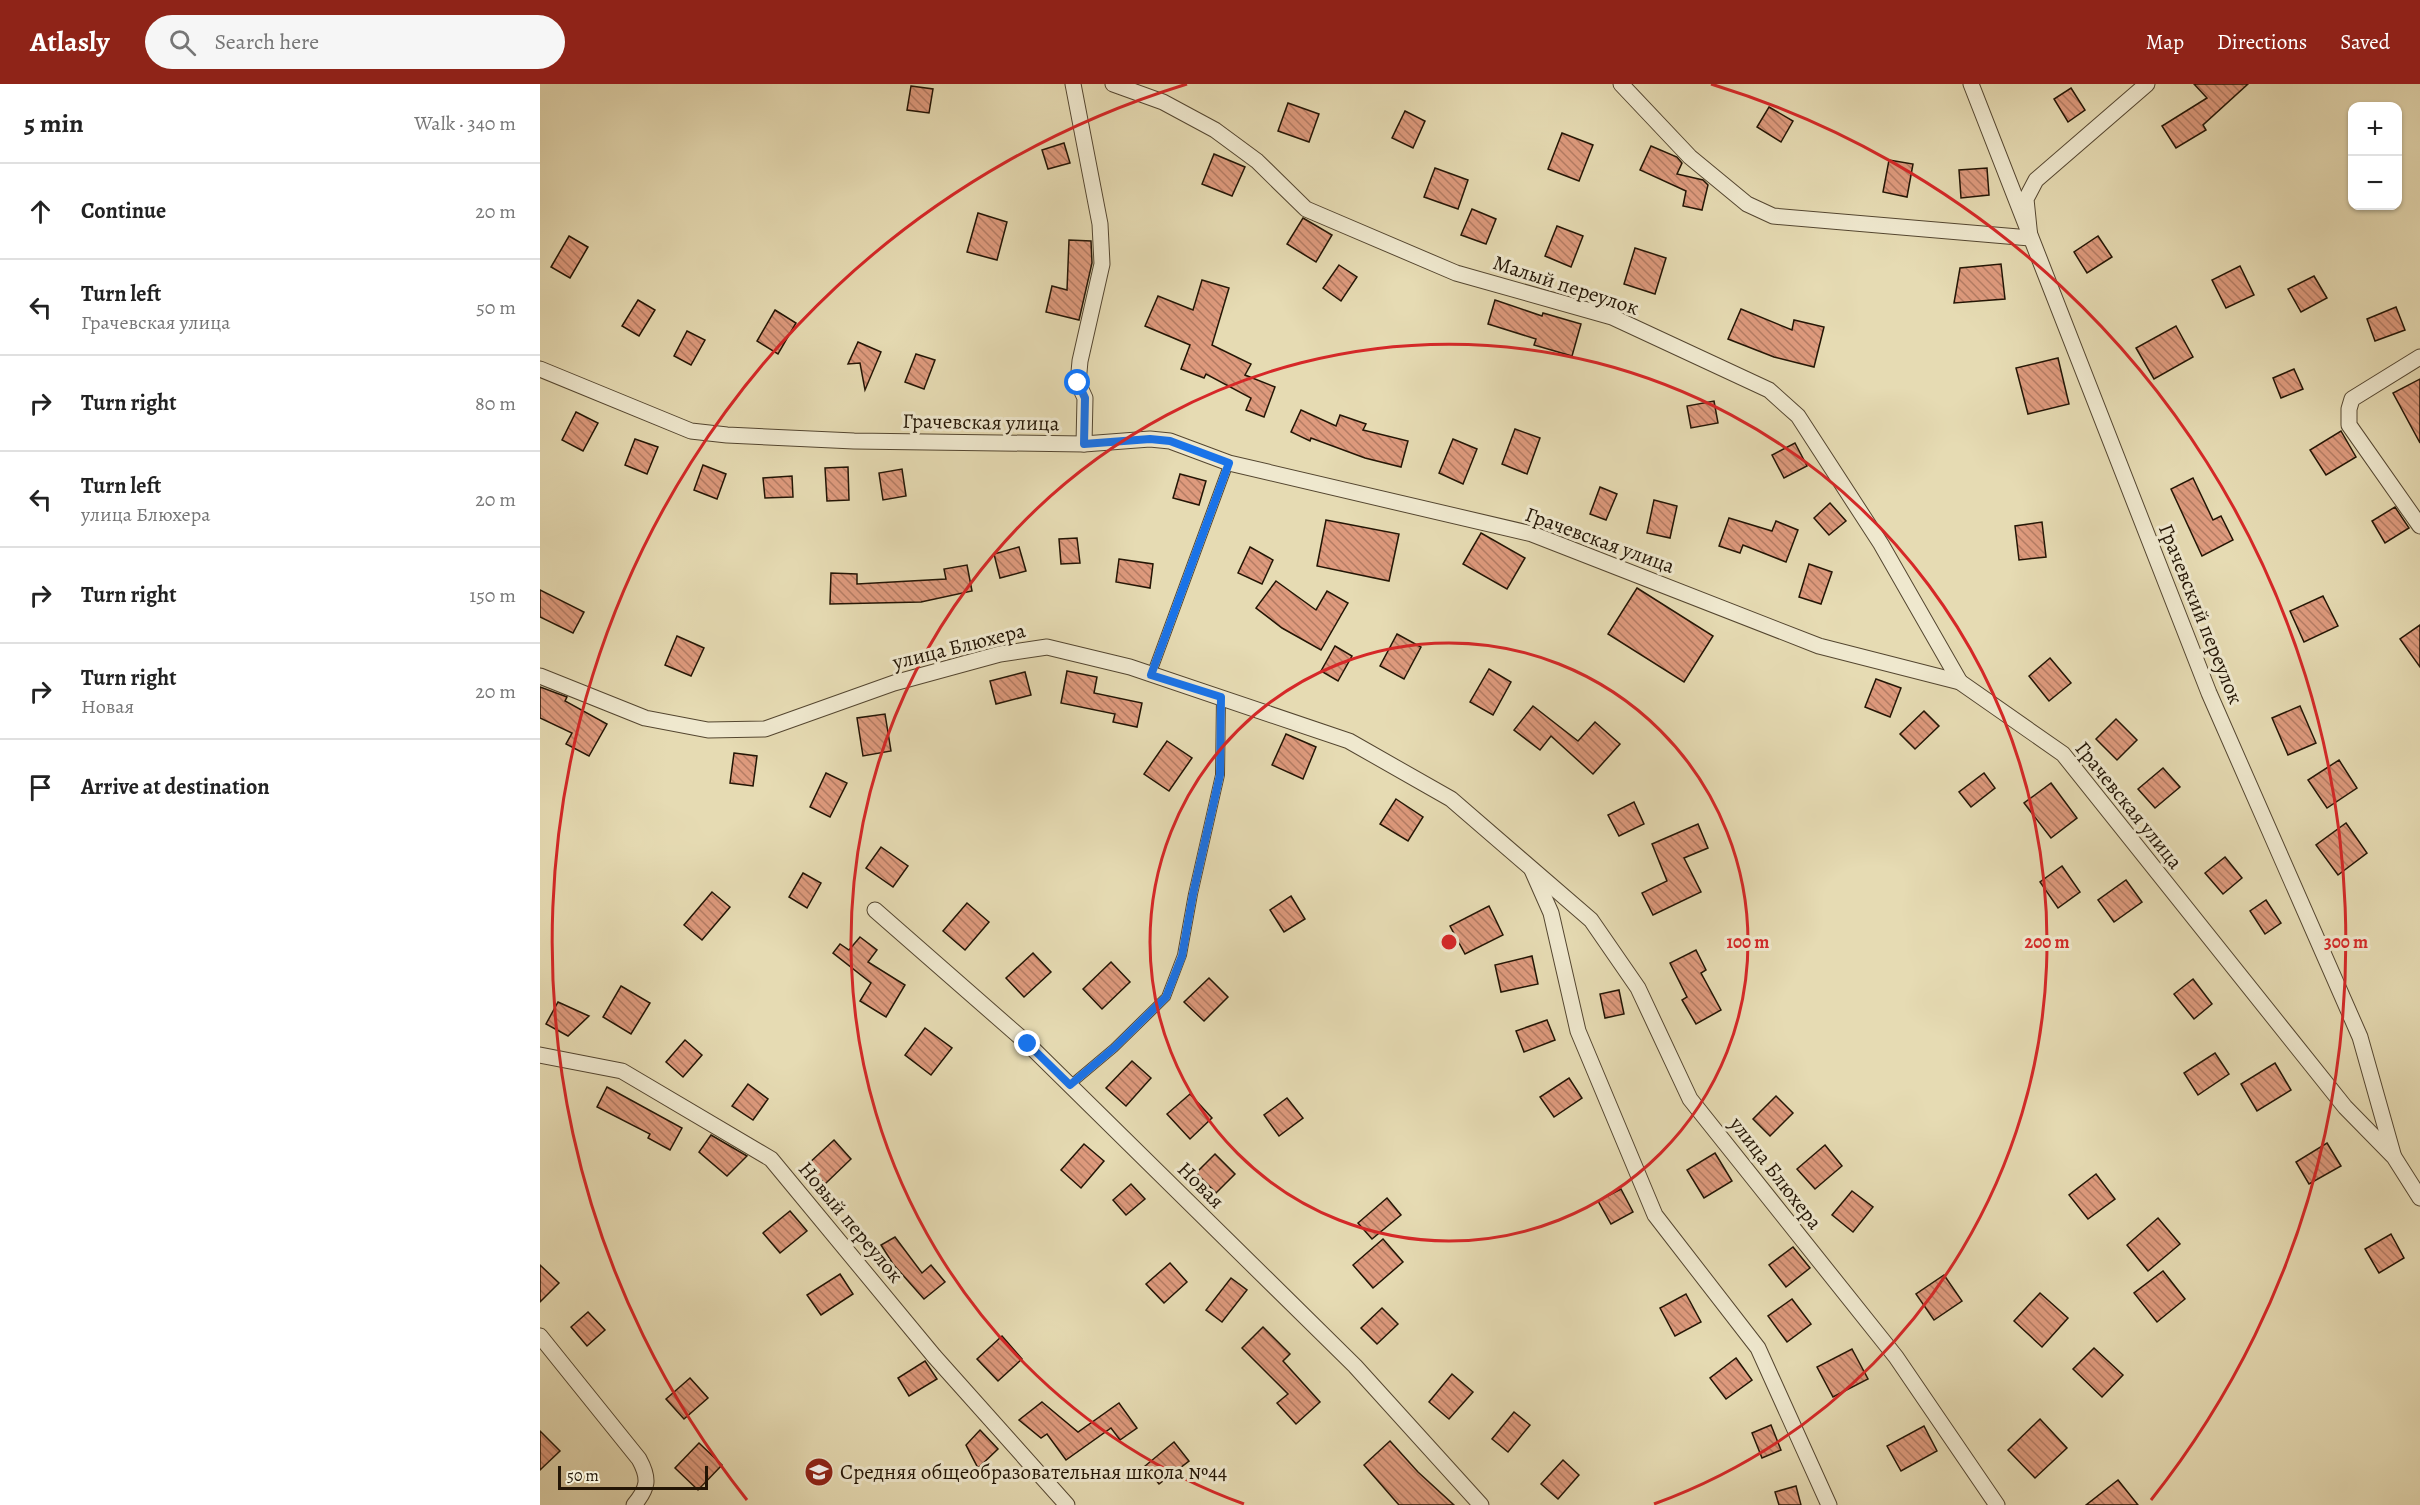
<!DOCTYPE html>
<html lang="en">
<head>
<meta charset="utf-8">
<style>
	:root { --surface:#fff; --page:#f6f6f6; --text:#222; --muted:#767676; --line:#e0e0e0; --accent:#8f2418 }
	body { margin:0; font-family:Alegreya,serif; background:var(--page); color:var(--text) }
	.controls { position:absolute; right:18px; top:18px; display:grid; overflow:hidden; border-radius:12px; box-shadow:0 2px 4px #0004 }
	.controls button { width:54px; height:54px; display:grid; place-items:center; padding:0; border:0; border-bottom:2px solid var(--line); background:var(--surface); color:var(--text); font:30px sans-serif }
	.scale { position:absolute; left:18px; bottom:15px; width:150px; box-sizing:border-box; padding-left:6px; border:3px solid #231505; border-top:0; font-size:16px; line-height:21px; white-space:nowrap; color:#231505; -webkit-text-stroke:4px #efe8ce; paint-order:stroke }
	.stop { position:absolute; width:18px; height:18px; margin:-14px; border:4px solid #1a73e8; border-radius:50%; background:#fff }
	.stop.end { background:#1a73e8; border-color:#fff; box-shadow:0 2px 6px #0008 }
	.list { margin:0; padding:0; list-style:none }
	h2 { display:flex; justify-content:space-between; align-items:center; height:78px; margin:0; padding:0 24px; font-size:26px }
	h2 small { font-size:20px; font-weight:400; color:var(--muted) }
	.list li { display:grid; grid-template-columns:39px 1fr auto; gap:18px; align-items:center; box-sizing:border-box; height:96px; padding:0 24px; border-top:2px solid var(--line) }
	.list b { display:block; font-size:22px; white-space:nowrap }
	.list p { margin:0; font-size:20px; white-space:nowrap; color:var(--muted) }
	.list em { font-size:20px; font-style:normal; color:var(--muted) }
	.icon { flex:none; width:33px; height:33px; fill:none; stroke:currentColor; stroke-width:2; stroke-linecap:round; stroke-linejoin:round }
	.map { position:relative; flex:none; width:1880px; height:1421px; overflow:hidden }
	header { display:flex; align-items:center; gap:36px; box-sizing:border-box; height:84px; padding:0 30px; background:var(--accent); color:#fff }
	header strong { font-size:28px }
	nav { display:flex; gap:33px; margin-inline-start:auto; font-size:21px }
	.search { width:420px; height:54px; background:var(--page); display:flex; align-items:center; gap:15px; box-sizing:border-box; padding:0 21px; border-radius:33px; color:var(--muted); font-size:22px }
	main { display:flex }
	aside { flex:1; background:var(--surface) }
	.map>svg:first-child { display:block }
	.building { fill:url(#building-back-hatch); stroke:#231505; stroke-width:1.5 }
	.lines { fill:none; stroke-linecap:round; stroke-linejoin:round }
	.service-casing { stroke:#544630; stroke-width:10 }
	.minor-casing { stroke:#544630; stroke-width:17 }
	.service { stroke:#efe8ce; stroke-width:8 }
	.minor { stroke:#efe8ce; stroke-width:15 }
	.route { stroke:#1a73e8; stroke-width:8 }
	.ring { fill:none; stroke:#d62828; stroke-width:3 }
	.labels { text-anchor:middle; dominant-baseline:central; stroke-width:6; stroke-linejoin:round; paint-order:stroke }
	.street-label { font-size:21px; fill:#231505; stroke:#efe8ce }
	.poi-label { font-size:21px; fill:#231505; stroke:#efe8ce; text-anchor:start }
	.centre { fill:#d62828; stroke:#efe8ce; stroke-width:3 }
	.ring-label { font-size:18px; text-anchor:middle; font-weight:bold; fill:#d62828; stroke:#efe8ce; stroke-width:6; stroke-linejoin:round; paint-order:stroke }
</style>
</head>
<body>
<header>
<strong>Atlasly</strong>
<div class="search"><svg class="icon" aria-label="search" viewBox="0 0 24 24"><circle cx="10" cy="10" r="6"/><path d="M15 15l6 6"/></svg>Search here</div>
<nav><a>Map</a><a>Directions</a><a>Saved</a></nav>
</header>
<main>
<aside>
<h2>5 min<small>Walk · 340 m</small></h2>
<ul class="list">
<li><svg class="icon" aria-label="ahead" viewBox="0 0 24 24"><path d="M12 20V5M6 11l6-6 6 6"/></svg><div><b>Continue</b></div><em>20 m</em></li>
<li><svg class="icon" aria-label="left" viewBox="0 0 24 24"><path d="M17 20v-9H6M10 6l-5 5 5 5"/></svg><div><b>Turn left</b><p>Грачевская улица</p></div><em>50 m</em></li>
<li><svg class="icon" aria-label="right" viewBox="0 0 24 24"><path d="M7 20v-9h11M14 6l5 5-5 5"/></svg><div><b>Turn right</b></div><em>80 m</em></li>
<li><svg class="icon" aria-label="left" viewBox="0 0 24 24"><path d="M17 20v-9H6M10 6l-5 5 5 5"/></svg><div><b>Turn left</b><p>улица Блюхера</p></div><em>20 m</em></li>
<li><svg class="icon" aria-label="right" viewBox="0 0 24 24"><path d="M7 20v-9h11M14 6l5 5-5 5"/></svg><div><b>Turn right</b></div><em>150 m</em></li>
<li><svg class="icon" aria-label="right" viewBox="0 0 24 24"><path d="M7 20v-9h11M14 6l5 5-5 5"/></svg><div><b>Turn right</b><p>Новая</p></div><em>20 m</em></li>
<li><svg class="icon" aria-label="arrive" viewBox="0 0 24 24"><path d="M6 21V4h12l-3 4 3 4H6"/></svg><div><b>Arrive at destination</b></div></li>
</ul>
</aside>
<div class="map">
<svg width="1880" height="1421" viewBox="0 0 1880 1421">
	<defs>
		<pattern id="building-back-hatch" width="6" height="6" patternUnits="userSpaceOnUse" patternTransform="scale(1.5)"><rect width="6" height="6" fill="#de9a7d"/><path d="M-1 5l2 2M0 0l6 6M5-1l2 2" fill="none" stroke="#b47c64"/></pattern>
	</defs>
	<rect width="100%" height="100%" fill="#e6dbb3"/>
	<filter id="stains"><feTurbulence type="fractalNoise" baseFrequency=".00333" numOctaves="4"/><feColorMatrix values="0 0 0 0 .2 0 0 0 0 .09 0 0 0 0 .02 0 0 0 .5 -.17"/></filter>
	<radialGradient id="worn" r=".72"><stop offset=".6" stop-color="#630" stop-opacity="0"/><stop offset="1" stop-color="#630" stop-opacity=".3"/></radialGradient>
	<!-- building -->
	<g class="building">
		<polygon points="1654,0 1708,0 1663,41 1666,46 1636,64 1622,42 1667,14"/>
		<polygon points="371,2 393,5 389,29 367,26"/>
		<polygon points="1531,4 1545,26 1528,38 1514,15"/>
		<polygon points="748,19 779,30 769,58 738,47"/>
		<polygon points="1229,23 1253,37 1241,58 1217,43"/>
		<polygon points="865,27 885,37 873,64 852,54"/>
		<polygon points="1022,49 1053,61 1039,97 1008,85"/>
		<polygon points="524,59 530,79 508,85 502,66"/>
		<polygon points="1111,62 1137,73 1142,79 1137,90 1163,96 1168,101 1162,126 1143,122 1146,107 1100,86"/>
		<polygon points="674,70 705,83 692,112 662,100"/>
		<polygon points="1349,76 1373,80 1367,113 1343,108"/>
		<polygon points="895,84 928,96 918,125 884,113"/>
		<polygon points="1447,84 1449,111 1421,114 1419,86"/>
		<polygon points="932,125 956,135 946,160 921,151"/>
		<polygon points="438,129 467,138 457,176 427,168"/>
		<polygon points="763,134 792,151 776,178 747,160"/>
		<polygon points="1017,142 1043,152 1031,183 1005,172"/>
		<polygon points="29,152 48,163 30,194 11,183"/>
		<polygon points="1558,152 1572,173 1547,189 1534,168"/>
		<polygon points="529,156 551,157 552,179 539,236 506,228 512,202 527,206"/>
		<polygon points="1095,164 1126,174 1115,210 1084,200"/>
		<polygon points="1461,180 1465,215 1414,219 1420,184"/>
		<polygon points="799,181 817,193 801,217 783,204"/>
		<polygon points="1700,182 1714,211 1686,224 1672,196"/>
		<polygon points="1774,192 1787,214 1761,228 1748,205"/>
		<polygon points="662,196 689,204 672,261 711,280 705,291 735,303 724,333 706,326 711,314 666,290 664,294 641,285 650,261 605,242 618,212 653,226"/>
		<polygon points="98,216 115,226 99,252 82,242"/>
		<polygon points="955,216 1002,232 1003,229 1041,240 1032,272 994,261 996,255 948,240"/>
		<polygon points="1856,223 1865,246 1835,257 1827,235"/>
		<polygon points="1201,225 1252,246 1254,236 1284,243 1274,283 1234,273 1188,255"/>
		<polygon points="235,226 256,239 238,270 217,257"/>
		<polygon points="1636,242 1653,273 1614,295 1596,264"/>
		<polygon points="147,247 165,256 151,281 134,272"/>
		<polygon points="318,258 341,268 325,306 320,279 308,280"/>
		<polygon points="376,270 395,276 384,305 365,298"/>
		<polygon points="1518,274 1529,320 1488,330 1476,284"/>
		<polygon points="1754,285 1763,305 1741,314 1733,294"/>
		<polygon points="1880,295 1880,359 1853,309"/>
		<polygon points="1174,317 1178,339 1151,344 1147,322"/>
		<polygon points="761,326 796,342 800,331 826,340 823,346 868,357 861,383 825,374 771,354 770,357 751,348"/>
		<polygon points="36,328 58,339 43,367 22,356"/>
		<polygon points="975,345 1000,354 987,390 962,380"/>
		<polygon points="1801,347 1816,373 1786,391 1770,366"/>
		<polygon points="95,355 118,363 107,390 85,381"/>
		<polygon points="913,355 937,365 923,400 899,389"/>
		<polygon points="1255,359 1267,382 1244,394 1232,371"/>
		<polygon points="163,381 186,390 177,415 154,406"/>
		<polygon points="308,383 309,416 287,417 285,384"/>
		<polygon points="362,385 366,412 343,416 339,389"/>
		<polygon points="640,390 666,397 659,421 633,414"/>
		<polygon points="252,392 253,413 225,414 223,394"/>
		<polygon points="1653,394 1673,436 1681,432 1693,456 1662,472 1631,405"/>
		<polygon points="1060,403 1077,410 1066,436 1050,430"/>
		<polygon points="1114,416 1137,422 1130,454 1107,449"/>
		<polygon points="1290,419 1306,437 1289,451 1274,434"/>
		<polygon points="1855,423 1869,444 1845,459 1832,437"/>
		<polygon points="1189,434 1232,447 1236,437 1258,446 1246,478 1203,461 1200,469 1179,462"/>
		<polygon points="786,436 859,450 849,497 777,482"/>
		<polygon points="1502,438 1506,473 1479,476 1475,442"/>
		<polygon points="941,449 985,474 967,505 923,480"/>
		<polygon points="537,454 540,479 521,480 519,455"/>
		<polygon points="479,463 486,487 460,494 454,470"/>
		<polygon points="710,463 733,476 722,500 698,489"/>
		<polygon points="579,475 613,480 610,504 576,498"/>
		<polygon points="1269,480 1292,488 1281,520 1259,513"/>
		<polygon points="427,481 432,507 381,518 290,520 291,489 317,490 317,500 406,495 404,485"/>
		<polygon points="736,497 776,526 787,507 808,519 781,566 742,544 716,524"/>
		<polygon points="1097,504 1173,552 1144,598 1068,550"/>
		<polygon points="0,506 44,528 33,549 0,533"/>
		<polygon points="1783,512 1798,542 1764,558 1750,527"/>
		<polygon points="1880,541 1880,583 1860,555"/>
		<polygon points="857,550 881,563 864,595 840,582"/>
		<polygon points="137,552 164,564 151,592 125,581"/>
		<polygon points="795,562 812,572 798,597 781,587"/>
		<polygon points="1510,574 1531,599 1509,617 1489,592"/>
		<polygon points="949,585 971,598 953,631 930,618"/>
		<polygon points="527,587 557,593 554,609 602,619 597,643 573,638 575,630 521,619"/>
		<polygon points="485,588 491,611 456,620 450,597"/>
		<polygon points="1336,595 1361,604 1350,633 1325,623"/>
		<polygon points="0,603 27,613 25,617 67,640 49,672 26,660 32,649 0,634"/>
		<polygon points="993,622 1038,657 1055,638 1080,660 1053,690 1011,652 1000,666 974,646"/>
		<polygon points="1760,622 1776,659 1748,671 1732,634"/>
		<polygon points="1384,627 1399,642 1375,665 1360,650"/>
		<polygon points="345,630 351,667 323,672 317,634"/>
		<polygon points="1576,635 1597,656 1577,676 1556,655"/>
		<polygon points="746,650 776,663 763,695 732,681"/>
		<polygon points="627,657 652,674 629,707 604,690"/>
		<polygon points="194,669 217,672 213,702 190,699"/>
		<polygon points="1799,676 1817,704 1787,724 1768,696"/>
		<polygon points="1623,684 1640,703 1615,724 1598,705"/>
		<polygon points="286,689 307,699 290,733 270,723"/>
		<polygon points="1444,689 1455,704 1431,723 1419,708"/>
		<polygon points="1511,699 1537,734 1511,754 1484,719"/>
		<polygon points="856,715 883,733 868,757 840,740"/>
		<polygon points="1094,718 1104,740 1079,752 1068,731"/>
		<polygon points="1806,739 1827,769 1798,791 1776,761"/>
		<polygon points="1158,740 1168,764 1144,774 1161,808 1113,831 1102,809 1127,797 1112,760"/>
		<polygon points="341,763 368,782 353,803 326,784"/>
		<polygon points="1685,773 1702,794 1683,810 1665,789"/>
		<polygon points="1522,782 1540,808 1518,824 1500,798"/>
		<polygon points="263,789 281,799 267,824 249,813"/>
		<polygon points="1586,796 1602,818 1574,838 1558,816"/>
		<polygon points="172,808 190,823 162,856 144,841"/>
		<polygon points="751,812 765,835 744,848 730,826"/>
		<polygon points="1726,816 1741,839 1725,850 1710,827"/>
		<polygon points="427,819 449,838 425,866 403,847"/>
		<polygon points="949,822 963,851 925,870 910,842"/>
		<polygon points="320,853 337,866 328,878 365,901 346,933 320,917 331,899 293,869 300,860 309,866"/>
		<polygon points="1156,866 1166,886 1161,889 1181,926 1156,940 1142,916 1147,913 1130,879"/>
		<polygon points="493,869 511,888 484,913 466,894"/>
		<polygon points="992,872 998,900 961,908 955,881"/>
		<polygon points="571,878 590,898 562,925 543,905"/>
		<polygon points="669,894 688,913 664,937 644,918"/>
		<polygon points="1653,895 1672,920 1654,935 1634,910"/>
		<polygon points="81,902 110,919 91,950 63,933"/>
		<polygon points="1079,906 1084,930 1065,934 1060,910"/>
		<polygon points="18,918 49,932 28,952 6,940"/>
		<polygon points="1007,936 1015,956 984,968 976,947"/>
		<polygon points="385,944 412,964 391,991 365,971"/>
		<polygon points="145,956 162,971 143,993 126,978"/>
		<polygon points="1675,969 1689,990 1658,1011 1644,989"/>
		<polygon points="592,977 611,994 586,1022 566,1004"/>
		<polygon points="1735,979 1751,1006 1717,1027 1701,1000"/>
		<polygon points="1029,994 1042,1014 1014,1033 1000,1013"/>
		<polygon points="208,1000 228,1015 213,1036 192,1022"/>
		<polygon points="67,1003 142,1044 130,1066 108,1054 110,1050 57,1023"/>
		<polygon points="650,1010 672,1034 650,1055 627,1030"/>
		<polygon points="1236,1012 1253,1029 1230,1052 1213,1035"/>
		<polygon points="747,1014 763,1034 739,1052 724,1031"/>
		<polygon points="171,1051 207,1072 187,1092 159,1068"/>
		<polygon points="294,1056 311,1075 285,1100 267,1081"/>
		<polygon points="1787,1059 1801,1082 1769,1100 1756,1078"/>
		<polygon points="544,1060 564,1077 541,1104 521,1086"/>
		<polygon points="1285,1061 1302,1082 1275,1105 1257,1085"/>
		<polygon points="1175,1069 1192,1097 1164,1114 1147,1086"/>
		<polygon points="675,1070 695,1090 676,1109 656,1089"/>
		<polygon points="1556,1090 1575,1115 1548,1135 1529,1111"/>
		<polygon points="591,1100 605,1115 586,1131 573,1116"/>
		<polygon points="1081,1105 1093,1128 1071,1140 1058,1117"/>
		<polygon points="1312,1107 1333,1123 1313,1148 1292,1131"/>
		<polygon points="847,1114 861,1131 832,1155 818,1139"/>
		<polygon points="250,1127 267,1147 240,1169 223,1149"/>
		<polygon points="1618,1134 1640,1160 1608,1187 1587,1161"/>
		<polygon points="1851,1150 1864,1174 1839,1189 1825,1165"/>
		<polygon points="355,1153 382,1189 391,1181 405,1198 384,1215 353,1180 341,1161"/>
		<polygon points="843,1155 863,1178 833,1204 813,1181"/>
		<polygon points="1253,1163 1270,1184 1246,1203 1229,1181"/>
		<polygon points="630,1179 647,1198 624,1219 606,1200"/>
		<polygon points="0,1181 19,1199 0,1218"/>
		<polygon points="1623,1187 1645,1215 1617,1238 1594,1209"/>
		<polygon points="300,1190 313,1210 281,1231 267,1211"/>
		<polygon points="1404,1191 1422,1217 1394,1236 1376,1210"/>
		<polygon points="691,1194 707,1206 682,1238 666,1226"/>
		<polygon points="1500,1209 1528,1234 1502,1263 1474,1237"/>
		<polygon points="1146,1210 1161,1238 1135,1252 1120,1224"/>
		<polygon points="1252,1215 1271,1240 1247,1258 1228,1232"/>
		<polygon points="842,1224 858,1240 837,1260 821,1244"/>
		<polygon points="48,1228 65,1246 47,1262 31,1243"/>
		<polygon points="723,1243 750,1270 743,1277 780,1318 756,1340 737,1319 748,1310 702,1264"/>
		<polygon points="462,1252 482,1275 458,1297 437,1275"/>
		<polygon points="1554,1264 1583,1291 1562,1313 1533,1285"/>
		<polygon points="1312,1265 1328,1295 1293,1313 1277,1283"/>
		<polygon points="1196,1274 1212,1296 1186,1315 1170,1294"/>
		<polygon points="385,1277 397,1295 369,1312 358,1294"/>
		<polygon points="912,1290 933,1308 909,1335 889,1318"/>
		<polygon points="150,1294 168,1314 144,1335 126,1315"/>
		<polygon points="502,1318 538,1348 579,1319 597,1344 580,1356 571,1344 526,1376 507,1350 501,1354 479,1336"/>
		<polygon points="974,1328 990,1341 968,1368 952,1355"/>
		<polygon points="1500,1335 1527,1364 1495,1394 1468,1366"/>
		<polygon points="1231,1341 1241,1366 1222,1374 1212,1349"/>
		<polygon points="1384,1342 1397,1367 1361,1387 1347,1362"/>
		<polygon points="440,1346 458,1365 438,1384 426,1361"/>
		<polygon points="0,1347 20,1367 0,1386"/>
		<polygon points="850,1357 878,1388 914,1421 859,1421 824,1381"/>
		<polygon points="634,1358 649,1377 619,1400 605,1382"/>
		<polygon points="159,1359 182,1381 158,1406 135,1384"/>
		<polygon points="1023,1376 1039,1391 1018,1415 1001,1400"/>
		<polygon points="1578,1396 1598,1421 1546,1421"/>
		<polygon points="1256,1402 1261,1421 1239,1421 1235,1408"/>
	</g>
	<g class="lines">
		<!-- service casing -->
		<g class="service-casing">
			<g id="service">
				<polyline points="611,591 689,379"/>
				<polyline points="530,1001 574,964 626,913 642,871 653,810 680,691 681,613"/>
			</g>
		</g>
		<!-- minor casing -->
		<g class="minor-casing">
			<g id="minor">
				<polyline points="533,0 560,140 562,180 540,277 538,299 545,314 544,360"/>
				<polyline points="573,0 623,18 675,46 717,77 766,125 916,189 1072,233 1229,306 1258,332 1341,460 1420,598"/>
				<polyline points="1081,0 1150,73 1207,120 1233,132 1490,154 1486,115 1496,96 1607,0"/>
				<polyline points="1431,0 1669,609 1820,953 1853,1070"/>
				<polyline points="1880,273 1812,315 1809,325 1809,341 1880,442"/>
				<polyline points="0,285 151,347 187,351 314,357 544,360 610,355 630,357 689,379 992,450 1279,562 1420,598 1523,670 1805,1023 1854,1073 1880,1114"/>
				<polyline points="0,592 105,634 168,646 225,645 354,599 460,570 507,563 590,583 809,657 911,715 1051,836 1098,904 1150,1015 1356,1273 1457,1421"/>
				<polyline points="992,786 1011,829 1038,947 1115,1131 1218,1264 1289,1421"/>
				<polyline points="335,826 488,960 815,1282 941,1421"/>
				<polyline points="0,971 82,987 231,1075 394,1272 527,1421"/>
				<path d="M0,1252l99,123c11,20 9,29 -5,46"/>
			</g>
		</g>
		<!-- service -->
		<use href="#service" class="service"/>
		<!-- minor -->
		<use href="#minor" class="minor"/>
	</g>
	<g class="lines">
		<!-- route -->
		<polyline class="route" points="488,960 530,1001 574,964 626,913 642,872 653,810 680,691 681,613 611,591 689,379 630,357 610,355 544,360 545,314 538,299"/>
	</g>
	<!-- distance rings -->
	<g class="ring">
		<circle cx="909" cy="858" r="299"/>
		<path d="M704 1420A598 598 0 1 1 1114 1420"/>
		<path d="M207 1416A897 897 0 0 1 647 0M1171 0A897 897 0 0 1 1611 1416"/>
	</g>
	<!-- icons -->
	<defs>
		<g id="school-disc" transform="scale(1.5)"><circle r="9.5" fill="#8f2418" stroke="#efe8ce"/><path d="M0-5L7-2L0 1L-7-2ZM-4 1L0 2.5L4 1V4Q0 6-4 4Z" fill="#fff"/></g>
	</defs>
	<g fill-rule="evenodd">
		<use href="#school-disc" x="279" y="1388"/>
	</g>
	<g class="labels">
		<!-- street labels -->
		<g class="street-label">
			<text transform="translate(1026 201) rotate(18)">Малый переулок</text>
			<text transform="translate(441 338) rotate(1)">Грачевская улица</text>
			<text transform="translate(1060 456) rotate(20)">Грачевская улица</text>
			<text transform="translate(1661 530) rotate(68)">Грачевский переулок</text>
			<text transform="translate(419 562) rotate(-14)">улица Блюхера</text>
			<text transform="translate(1589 721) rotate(51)">Грачевская улица</text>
			<text transform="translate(1236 1089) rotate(52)">улица Блюхера</text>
			<text transform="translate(661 1101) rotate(45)">Новая</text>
			<text transform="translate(311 1138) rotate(50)">Новый переулок</text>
		</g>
		<!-- poi labels -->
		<g class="poi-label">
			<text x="300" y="1388">Средняя общеобразовательная школа №44</text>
		</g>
	</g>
	<circle cx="909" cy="858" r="9" class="centre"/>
	<g class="ring-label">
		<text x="1208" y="864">100 m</text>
		<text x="1507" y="864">200 m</text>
		<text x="1806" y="864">300 m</text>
	</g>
	<rect width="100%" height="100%" filter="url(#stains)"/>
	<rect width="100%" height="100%" fill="url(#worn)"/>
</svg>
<div class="controls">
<button>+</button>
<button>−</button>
</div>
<div class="scale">50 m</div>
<div class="stop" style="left:538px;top:299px"></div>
<div class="stop end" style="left:488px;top:960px"></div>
</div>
</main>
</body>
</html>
